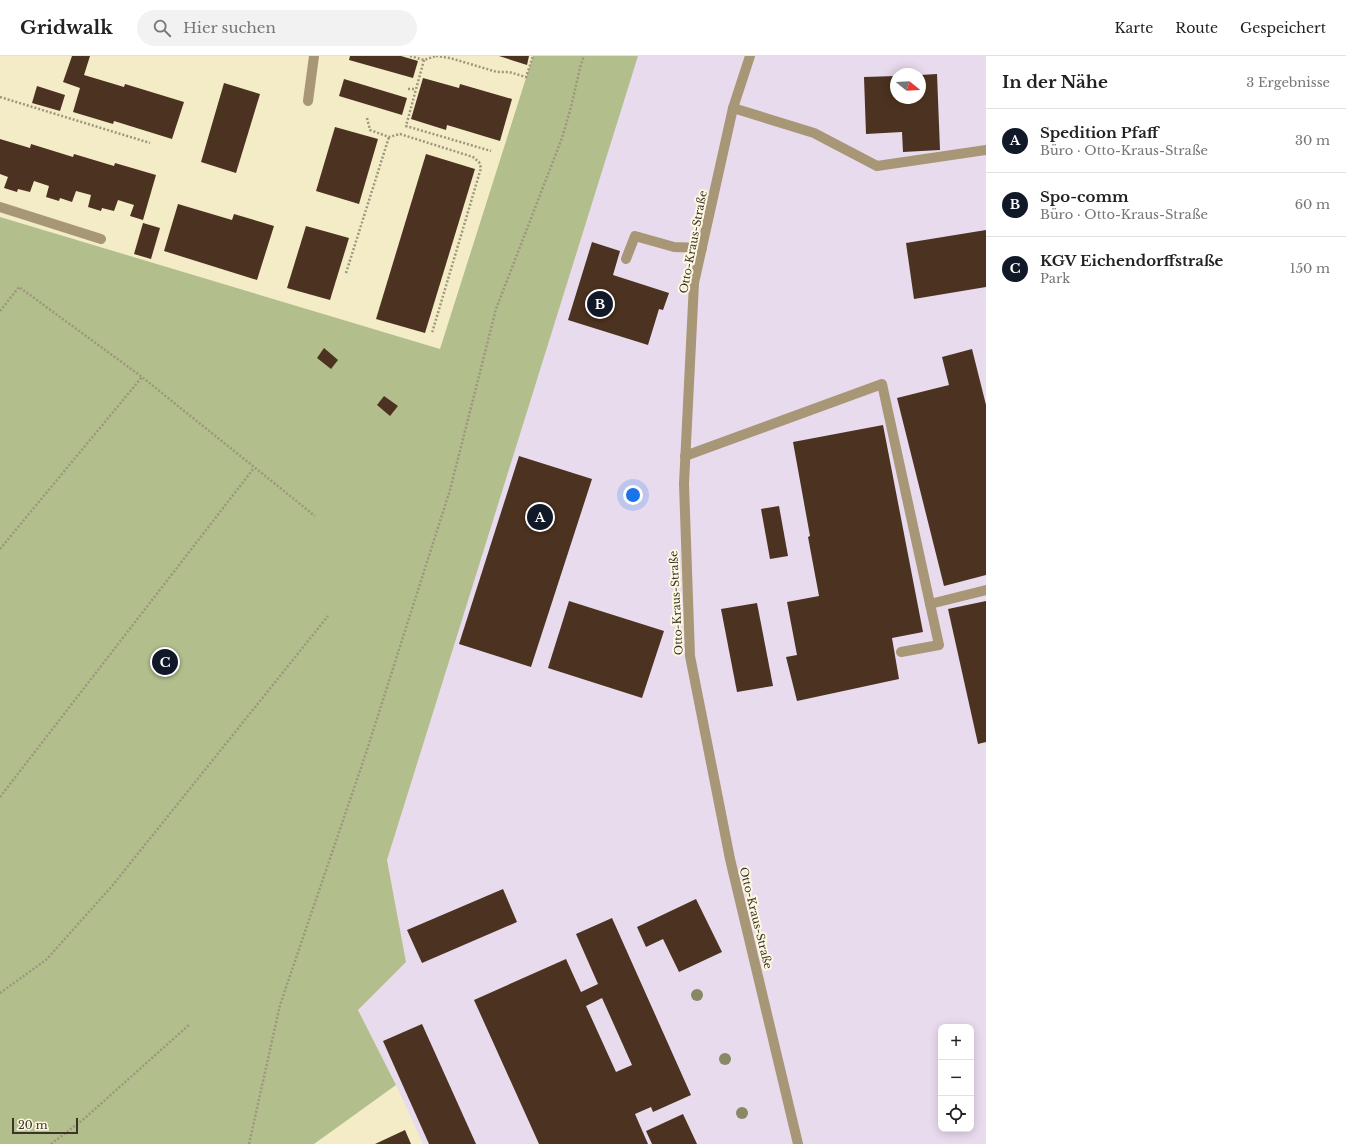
<!DOCTYPE html>
<html lang="de">
<head>
<meta charset="utf-8">
<style>
	:root { --surface:#fff; --page:#f2f2f2; --text:#222; --muted:#767676; --line:#e0e0e0; --accent:#111827 }
	body { margin:0; font-family:"Libre Baskerville",serif; background:var(--page); color:var(--text) }
	.controls { position:absolute; right:12px; bottom:12px; display:grid; overflow:hidden; border-radius:8px; box-shadow:0 2px 10px #0003 }
	.controls button { width:36px; height:36px; display:grid; place-items:center; padding:0; border:0; border-bottom:1px solid var(--line); background:var(--surface); color:var(--text); font:20px sans-serif }
	.compass { position:absolute; left:890px; top:12px; width:36px; height:36px; border-radius:50%; background:var(--surface); box-shadow:0 2px 10px #0003; rotate:108deg }
	.scale { position:absolute; left:12px; bottom:10px; width:66px; box-sizing:border-box; padding-left:4px; border:2px solid #393528; border-top:0; font-size:11px; line-height:14px; white-space:nowrap; color:#393528; -webkit-text-stroke:3px #fef8e2; paint-order:stroke }
	.you { position:absolute; left:633px; top:439px; width:14px; height:14px; margin:-10px; border:3px solid #fff; border-radius:50%; background:#1a73e8; box-shadow:0 0 0 6px #1a73e833 }
	.badge { display:grid; place-items:center; width:26px; height:26px; border-radius:50%; background:var(--accent); color:#fff; font-size:13px; font-weight:700 }
	.pin { position:absolute; translate:-50% -50%; border:2px solid #fff; box-shadow:0 1px 4px #0006 }
	.list { margin:0; padding:0; list-style:none }
	h2 { display:flex; justify-content:space-between; align-items:center; height:52px; margin:0; padding:0 16px; font-size:17px }
	h2 small { font-size:13px; font-weight:400; color:var(--muted) }
	.list li { display:grid; grid-template-columns:26px 1fr auto; gap:12px; align-items:center; box-sizing:border-box; height:64px; padding:0 16px; border-top:1px solid var(--line) }
	.list b { display:block; font-size:15px; white-space:nowrap }
	.list p { margin:0; font-size:13px; white-space:nowrap; color:var(--muted) }
	.list em { font-size:13px; font-style:normal; color:var(--muted) }
	.icon { flex:none; width:22px; height:22px; fill:none; stroke:currentColor; stroke-width:2; stroke-linecap:round; stroke-linejoin:round }
	.map { position:relative; flex:none; width:986px; height:1088px; overflow:hidden }
	header { display:flex; align-items:center; gap:24px; box-sizing:border-box; height:56px; padding:0 20px; background:var(--surface); border-bottom:1px solid var(--line) }
	header strong { font-size:19px }
	nav { display:flex; gap:22px; margin-inline-start:auto; font-size:14px }
	.search { width:280px; height:36px; background:var(--page); display:flex; align-items:center; gap:10px; box-sizing:border-box; padding:0 14px; border-radius:22px; color:var(--muted); font-size:15px }
	main { display:flex }
	aside { flex:1; background:var(--surface) }
	.map>svg:first-child { display:block }
	.industrial { fill:#e9dbee; fill-rule:evenodd }
	.green { fill:#b3be8d }
	.building { fill:#4c3220; fill-rule:evenodd }
	.lines { fill:none; stroke-linecap:round; stroke-linejoin:round }
	.path { stroke:#9d967d; stroke-width:2.5; stroke-dasharray:2 2; stroke-linecap:butt }
	.minor { stroke:#a79776; stroke-width:10 }
	.tree { fill:#888864 }
	.labels { text-anchor:middle; dominant-baseline:central; stroke-width:4; stroke-linejoin:round; paint-order:stroke }
	.street-label { font-size:11px; fill:#393528; stroke:#fef8e2 }
</style>
</head>
<body>
<header>
<strong>Gridwalk</strong>
<div class="search"><svg class="icon" aria-label="search" viewBox="0 0 24 24"><circle cx="10" cy="10" r="6"/><path d="M15 15l6 6"/></svg>Hier suchen</div>
<nav><a>Karte</a><a>Route</a><a>Gespeichert</a></nav>
</header>
<main>
<div class="map">
<svg width="986" height="1088" viewBox="0 0 986 1088">
	<rect width="100%" height="100%" fill="#f4ebc7"/>
	<!-- industrial -->
	<path class="industrial" d="M636,0h350v1088h-563l-27,-59 -38,-75 48,-48 -19,-102zM896,18h24v24h-24zM941,971h30v102h-30z"/>
	<!-- green -->
	<polygon class="green" points="533,0 638,0 387,804 406,906 358,954 396,1029 314,1088 0,1088 0,161 440,293"/>
	<!-- building -->
	<g class="building">
		<polygon points="72,0 90,0 84,19 124,31 125,28 184,46 172,83 114,65 113,68 73,56 80,32 63,26"/>
		<polygon points="350,0 401,0 418,5 413,22 349,4"/>
		<polygon points="499,0 529,0 527,9"/>
		<polygon points="937,18 940,94 903,96 902,76 866,78 864,21 896,20 896,42 920,42 920,19"/>
		<polygon points="423,22 459,32 460,28 512,43 500,85 447,69 446,74 411,63"/>
		<polygon points="344,23 407,42 402,59 339,40"/>
		<polygon points="224,27 260,38 236,117 201,106"/>
		<polygon points="37,30 65,39 60,55 32,47"/>
		<polygon points="335,71 378,83 359,148 316,135"/>
		<polygon points="0,83 30,92 31,88 73,101 74,98 114,110 115,107 156,119 143,164 130,160 134,149 118,144 114,155 102,152 101,155 88,151 91,139 76,135 72,146 60,142 59,145 46,141 49,130 34,125 30,136 18,133 17,136 4,132 8,121 0,118"/>
		<polygon points="426,98 475,113 425,277 376,263"/>
		<polygon points="178,148 232,164 234,158 274,170 257,224 164,195"/>
		<polygon points="143,167 160,172 151,203 134,198"/>
		<polygon points="306,170 349,182 330,244 287,232"/>
		<polygon points="986,174 986,231 914,243 906,187"/>
		<polygon points="592,186 620,195 613,219 669,237 663,254 659,253 648,289 568,264"/>
		<polygon points="324,292 338,304 331,313 317,302"/>
		<polygon points="972,293 986,349 986,519 944,530 897,342 949,329 942,301"/>
		<polygon points="384,340 398,350 390,360 377,349"/>
		<polygon points="883,369 923,576 892,582 899,623 797,645 786,601 797,599 787,546 819,540 808,481 810,480 793,386"/>
		<polygon points="519,400 592,423 531,611 459,588"/>
		<polygon points="779,450 788,500 770,503 761,453"/>
		<polygon points="569,545 664,575 642,642 548,612"/>
		<polygon points="986,545 986,686 978,688 948,553"/>
		<polygon points="757,547 773,630 737,636 721,553"/>
		<polygon points="503,833 517,866 422,907 407,874"/>
		<polygon points="696,843 722,896 679,916 663,883 646,891 637,871"/>
		<path d="M612,862l79,177 -38,17 -2,-5 -16,7 13,30h-109l-65,-144 92,-41 15,33 17,-8 -22,-50zM602,942l30,67 -16,7 -30,-66z"/>
		<polygon points="422,968 476,1088 429,1088 383,985"/>
		<polygon points="683,1058 697,1088 652,1088 646,1075"/>
		<polygon points="405,1074 411,1088 375,1088"/>
	</g>
	<g class="lines">
		<!-- path -->
		<g class="path">
			<polyline points="410,0 424,4 436,0"/>
			<polyline points="436,0 450,2 497,16 509,16 526,21 533,0"/>
			<polyline points="424,4 406,70 491,95"/>
			<polyline points="408,33 416,33"/>
			<polyline points="0,41 150,87"/>
			<polyline points="367,62 370,74 389,81 400,78 473,101 479,106 481,112 432,277"/>
			<polyline points="346,217 389,81"/>
			<polyline points="0,255 19,231 142,321 315,460"/>
			<polyline points="0,493 142,321"/>
			<polyline points="0,741 254,412"/>
			<polyline points="0,937 46,904 112,830 328,560"/>
			<polyline points="51,1088 85,1062 190,968"/>
			<polyline points="249,1088 280,949 366,697 450,434 496,253 562,82 571,51 581,8 584,0"/>
		</g>
		<!-- minor -->
		<g class="minor">
			<polyline points="750,0 733,52 694,227 684,428 690,600 730,803 798,1088"/>
			<polyline points="308,45 314,0"/>
			<polyline points="733,52 814,77 877,110 986,94"/>
			<polyline points="0,151 101,183"/>
			<polyline points="626,203 635,180 674,191 702,192"/>
			<polyline points="685,400 882,328 939,589 901,596"/>
			<polyline points="930,548 986,534"/>
		</g>
	</g>
	<!-- trees -->
	<g class="tree">
		<circle cx="697" cy="939" r="6"/>
		<circle cx="725" cy="1003" r="6"/>
		<circle cx="742" cy="1057" r="6"/>
	</g>
	<g class="labels">
		<!-- street labels -->
		<g class="street-label">
			<text transform="translate(693 186) rotate(-79)">Otto-Kraus-Straße</text>
			<text transform="translate(676 547) rotate(-93)">Otto-Kraus-Straße</text>
			<text transform="translate(756 862) rotate(76)">Otto-Kraus-Straße</text>
		</g>
	</g>
</svg>
<div class="controls">
<button>+</button>
<button>−</button>
<button><svg class="icon" aria-label="locate" viewBox="0 0 24 24"><circle cx="12" cy="12" r="6"/><path d="M12 2v4M12 18v4M2 12h4M18 12h4"/></svg></button>
</div>
<svg class="compass" viewBox="-18 -18 36 36"><path d="M0-13l5 13h-10z" fill="#e53935"/><path d="M0 13l5-13h-10z" fill="#767676"/></svg>
<div class="scale">20 m</div>
<div class="you"></div>
<div class="pin badge" style="left:540px;top:461px">A</div>
<div class="pin badge" style="left:600px;top:248px">B</div>
<div class="pin badge" style="left:165px;top:606px">C</div>
</div>
<aside>
<h2>In der Nähe<small>3 Ergebnisse</small></h2>
<ul class="list">
<li><span class="badge">A</span><div><b>Spedition Pfaff</b><p>Büro · Otto-Kraus-Straße</p></div><em>30 m</em></li>
<li><span class="badge">B</span><div><b>Spo-comm</b><p>Büro · Otto-Kraus-Straße</p></div><em>60 m</em></li>
<li><span class="badge">C</span><div><b>KGV Eichendorffstraße</b><p>Park</p></div><em>150 m</em></li>
</ul>
</aside>
</main>
</body>
</html>
